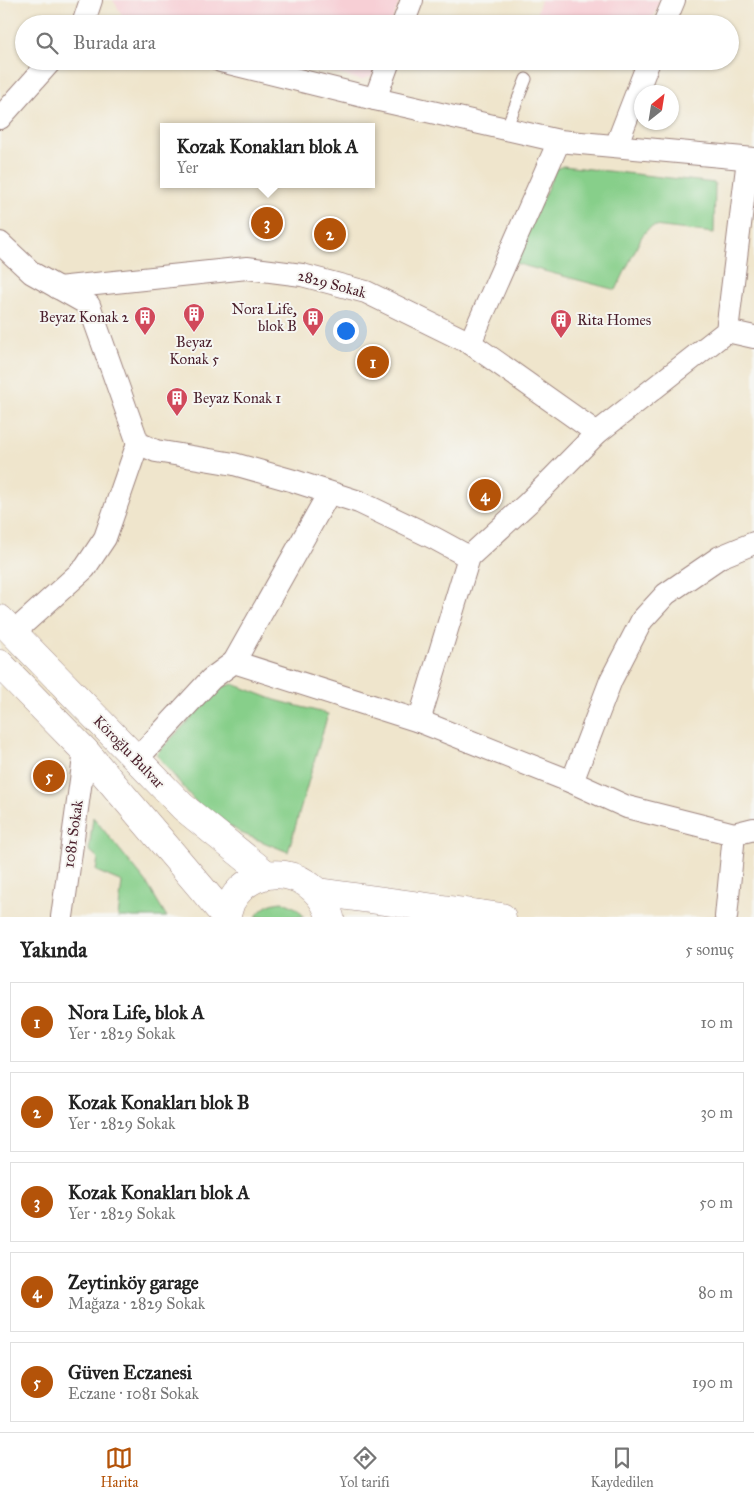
<!DOCTYPE html>
<html lang="tr">
<head>
<meta charset="utf-8">
<style>
	:root { --surface:#fff; --page:#f6f6f6; --text:#222; --muted:#767676; --line:#e0e0e0; --accent:#b45309 }
	body { margin:0; font-family:"IM FELL Great Primer",serif; background:var(--page); color:var(--text) }
	.compass { position:absolute; left:634px; top:85px; width:45px; height:45px; border-radius:50%; background:var(--surface); box-shadow:0 1px 4px #0004; rotate:30deg }
	.you { position:absolute; left:345px; top:330px; width:18px; height:18px; margin:-12px; border:4px solid #fff; border-radius:50%; background:#1a73e8; box-shadow:0 0 0 8px #1a73e833 }
	.badge { display:grid; place-items:center; width:32px; height:32px; border-radius:50%; background:var(--accent); color:#fff; font-size:16px; font-weight:700 }
	.pin { position:absolute; translate:-50% -50%; border:2px solid #fff; box-shadow:0 1px 5px #0006 }
	.popup { position:absolute; left:160px; top:123px; width:215px; height:65px; box-sizing:border-box; display:grid; place-content:center; border-radius:0px; background:var(--surface); filter:drop-shadow(0 1px 4px #0005); font-size:16px; white-space:nowrap; color:var(--muted) }
	.popup b { font-size:19px; color:var(--text) }
	.popup::after { content:''; position:absolute; left:50%; top:100%; margin-left:-10px; border:10px solid transparent; border-top-color:var(--surface) }
	.list { margin:0; padding:0; list-style:none }
	h2 { display:flex; justify-content:space-between; align-items:center; height:65px; margin:0; padding:0 20px; font-size:21px }
	h2 small { font-size:16px; font-weight:400; color:var(--muted) }
	.list li { display:grid; grid-template-columns:32px 1fr auto; gap:15px; align-items:center; box-sizing:border-box; height:80px; margin:0 10px 10px; padding:0 10px; border:1px solid var(--line); border-radius:0px }
	.list b { display:block; font-size:19px; white-space:nowrap }
	.list p { margin:0; font-size:16px; white-space:nowrap; color:var(--muted) }
	.list em { font-size:16px; font-style:normal; color:var(--muted) }
	.icon { flex:none; width:28px; height:28px; fill:none; stroke:currentColor; stroke-width:2; stroke-linecap:round; stroke-linejoin:round }
	.map { position:relative; flex:none; width:754px; height:917px; overflow:hidden }
	.search { position:absolute; background:var(--surface); box-shadow:0 1px 4px #0004; left:15px; right:15px; top:15px; height:55px; display:flex; align-items:center; gap:12px; box-sizing:border-box; padding:0 18px; border-radius:28px; color:var(--muted); font-size:19px }
	.sheet { height:515px; background:var(--surface) }
	nav { display:flex; justify-content:space-around; align-items:center; box-sizing:border-box; height:70px; border-top:1px solid var(--line); background:var(--surface); font-size:14px; color:var(--muted) }
	nav a { display:grid; justify-items:center; gap:2px }
	nav .on { color:var(--accent) }
	.map>svg:first-child { display:block }
	.built { fill:#f7cfd5 }
	.green { fill:#87cf8a; stroke:#68775a }
	.lines { fill:none; stroke-linecap:round; stroke-linejoin:round }
	.lane-casing { stroke:#9c827c; stroke-width:13 }
	.street-casing { stroke:#9c827c; stroke-width:24 }
	.primary-casing { stroke:#9c827c; stroke-width:29 }
	.lane { stroke:#fff; stroke-width:11 }
	.street { stroke:#fff; stroke-width:22 }
	.primary { stroke:#fff; stroke-width:28 }
	.labels { text-anchor:middle; dominant-baseline:central; stroke-width:4; stroke-linejoin:round; paint-order:stroke }
	.street-label { font-size:15px; fill:#4a1f2b; stroke:#f6f6f2 }
	.poi-label { font-size:15px; fill:#4a1f2b; stroke:#f6f6f2; text-anchor:end }
</style>
</head>
<body>
<div class="map">
<svg width="754" height="917" viewBox="0 0 754 917">
	<rect width="100%" height="100%" fill="#f6f6f2"/>
	<filter id="ink" filterUnits="userSpaceOnUse"><feTurbulence type="fractalNoise" baseFrequency=".02" numOctaves="2"/><feDisplacementMap in="SourceGraphic" scale="10" xChannelSelector="R" yChannelSelector="G"/><feConvolveMatrix kernelMatrix="1 2 1 2 8 2 1 2 1" color-interpolation-filters="sRGB"/></filter>
	<filter id="wash" filterUnits="userSpaceOnUse"><feTurbulence type="fractalNoise" baseFrequency=".0096" numOctaves="4" result="noise"/><feDisplacementMap in="SourceGraphic" scale="20" xChannelSelector="R" yChannelSelector="G"/><feGaussianBlur stdDeviation="1.12" result="paint"/><feColorMatrix in="noise" values="0 0 0 0 0 0 0 0 0 0 0 0 0 0 0 0 0 1.4 0 .05"/><feComposite in="paint" operator="in"/></filter>
	<g filter="url(#wash)">
		<rect width="100%" height="100%" fill="#efe5cc"/>
		<!-- built -->
		<g class="built">
			<polygon points="113,0 400,0 391,24 144,24 124,18"/>
			<polygon points="541,0 660,0 650,24 533,24"/>
			<polygon points="289,61 377,61 372,76 361,80"/>
		</g>
		<!-- green -->
		<g class="green">
			<polygon points="563,166 715,183 714,233 654,226 648,229 642,236 616,290 514,263 556,169"/>
			<polygon points="233,684 275,700 328,714 288,852 241,833 199,806 156,754 215,694 223,687"/>
			<polygon points="93,817 146,882 167,917 118,917 122,882 96,871 98,858 89,850"/>
			<path d="M282,902c10,3 16,6 22,15h-48c6,-10 14,-14 26,-15z"/>
		</g>
	</g>
	<g filter="url(#ink)">
		<g class="lines">
			<!-- lane casing -->
			<g class="lane-casing">
				<polyline id="lane" points="506,129 526,79"/>
			</g>
			<!-- street casing -->
			<g class="street-casing">
				<g id="street">
					<polyline points="83,24 91,0"/>
					<polyline points="403,24 412,0"/>
					<polyline points="664,24 674,0"/>
					<polyline points="221,61 375,99 559,141 754,159"/>
					<polyline points="375,99 389,61"/>
					<polyline points="0,118 51,61"/>
					<polyline points="616,146 649,61"/>
					<polyline points="0,243 32,273 89,305 138,443 156,451 234,464 294,481 359,502 434,538 469,557"/>
					<polyline points="58,288 247,268 302,275 366,292 470,343 597,433"/>
					<polyline points="727,331 754,337"/>
					<polyline points="470,343 559,141"/>
					<polyline points="13,633 85,568 105,538 138,443"/>
					<polyline points="234,662 329,493"/>
					<polyline points="419,721 469,557 529,502 597,433 727,331 748,159"/>
					<polyline points="136,760 211,679 234,662 419,721 572,782 627,807 734,834 754,829"/>
					<polyline points="572,782 611,680 642,620 666,594 720,557 754,543"/>
					<polyline points="62,917 85,751"/>
					<polyline points="726,917 734,834"/>
				</g>
			</g>
			<!-- primary casing -->
			<g class="primary-casing">
				<g id="primary">
					<polyline points="0,619 183,807 267,875"/>
					<polyline points="0,664 85,751 226,917"/>
					<polyline points="318,892 502,917"/>
					<path d="M226,917c2,-5 3,-10 5,-15 25,-45 87,-32 99,15"/>
				</g>
			</g>
			<!-- lane -->
			<use href="#lane" class="lane"/>
			<!-- street -->
			<use href="#street" class="street"/>
			<!-- primary -->
			<use href="#primary" class="primary"/>
		</g>
	</g>
	<!-- icons -->
	<defs>
		<g id="building-pin" transform="scale(1.125)"><path d="M0 17L-7.5 6A9.5 9.5 0 1 1 7.5 6Z" fill="#d1495b" stroke="#f6f6f2"/><path d="M-4-6H4V6H1V3H-1V6H-4ZM-2.5-4.3h1.7v1.8h-1.7ZM.8-4.3h1.7v1.8H.8ZM-2.5-1h1.7V.8h-1.7ZM.8-1h1.7V.8H.8Z" fill="#fff"/></g>
	</defs>
	<g fill-rule="evenodd">
		<use href="#building-pin" x="194" y="314"/>
		<use href="#building-pin" x="145" y="317"/>
		<use href="#building-pin" x="313" y="318"/>
		<use href="#building-pin" x="561" y="320"/>
		<use href="#building-pin" x="177" y="398"/>
	</g>
	<g class="labels">
		<!-- street labels -->
		<g class="street-label">
			<text transform="translate(332 284) rotate(15)">2829 Sokak</text>
			<text transform="translate(129 752) rotate(46)">Köroğlu Bulvar</text>
			<text transform="translate(73 834) rotate(-82)">1081 Sokak</text>
		</g>
		<!-- poi labels -->
		<g class="poi-label">
			<text x="297" y="309">Nora Life,<tspan x="297" dy="17">blok B</tspan></text>
			<text x="129" y="317">Beyaz Konak 2</text>
			<text x="577" y="320" text-anchor="start">Rita Homes</text>
			<text x="194" y="342" text-anchor="middle">Beyaz<tspan x="194" dy="17">Konak 5</tspan></text>
			<text x="193" y="398" text-anchor="start">Beyaz Konak 1</text>
		</g>
	</g>
</svg>
<svg class="compass" viewBox="-18 -18 36 36"><path d="M0-13l5 13h-10z" fill="#e53935"/><path d="M0 13l5-13h-10z" fill="#767676"/></svg>
<div class="you"></div>
<div class="pin badge" style="left:373px;top:362px">1</div>
<div class="pin badge" style="left:330px;top:234px">2</div>
<div class="pin badge" style="left:267px;top:223px">3</div>
<div class="popup"><b>Kozak Konakları blok A</b>Yer</div>
<div class="pin badge" style="left:485px;top:495px">4</div>
<div class="pin badge" style="left:49px;top:776px">5</div>
<div class="search"><svg class="icon" aria-label="search" viewBox="0 0 24 24"><circle cx="10" cy="10" r="6"/><path d="M15 15l6 6"/></svg>Burada ara</div>
</div>
<section class="sheet">
<h2>Yakında<small>5 sonuç</small></h2>
<ul class="list">
<li><span class="badge">1</span><div><b>Nora Life, blok A</b><p>Yer · 2829 Sokak</p></div><em>10 m</em></li>
<li><span class="badge">2</span><div><b>Kozak Konakları blok B</b><p>Yer · 2829 Sokak</p></div><em>30 m</em></li>
<li><span class="badge">3</span><div><b>Kozak Konakları blok A</b><p>Yer · 2829 Sokak</p></div><em>50 m</em></li>
<li><span class="badge">4</span><div><b>Zeytinköy garage</b><p>Mağaza · 2829 Sokak</p></div><em>80 m</em></li>
<li><span class="badge">5</span><div><b>Güven Eczanesi</b><p>Eczane · 1081 Sokak</p></div><em>190 m</em></li>
</ul>
</section>
<nav>
<a class="on"><svg class="icon" aria-label="map" viewBox="0 0 24 24"><path d="M3 6l6-2 6 2 6-2v14l-6 2-6-2-6 2zM9 4v14M15 6v14"/></svg>Harita</a>
<a><svg class="icon" aria-label="directions" viewBox="0 0 24 24"><path d="M12 3l9 9-9 9-9-9zM9 14v-3h6M13 9l2 2-2 2"/></svg>Yol tarifi</a>
<a><svg class="icon" aria-label="saved" viewBox="0 0 24 24"><path d="M7 4h10v16l-5-4-5 4z"/></svg>Kaydedilen</a>
</nav>
</body>
</html>
